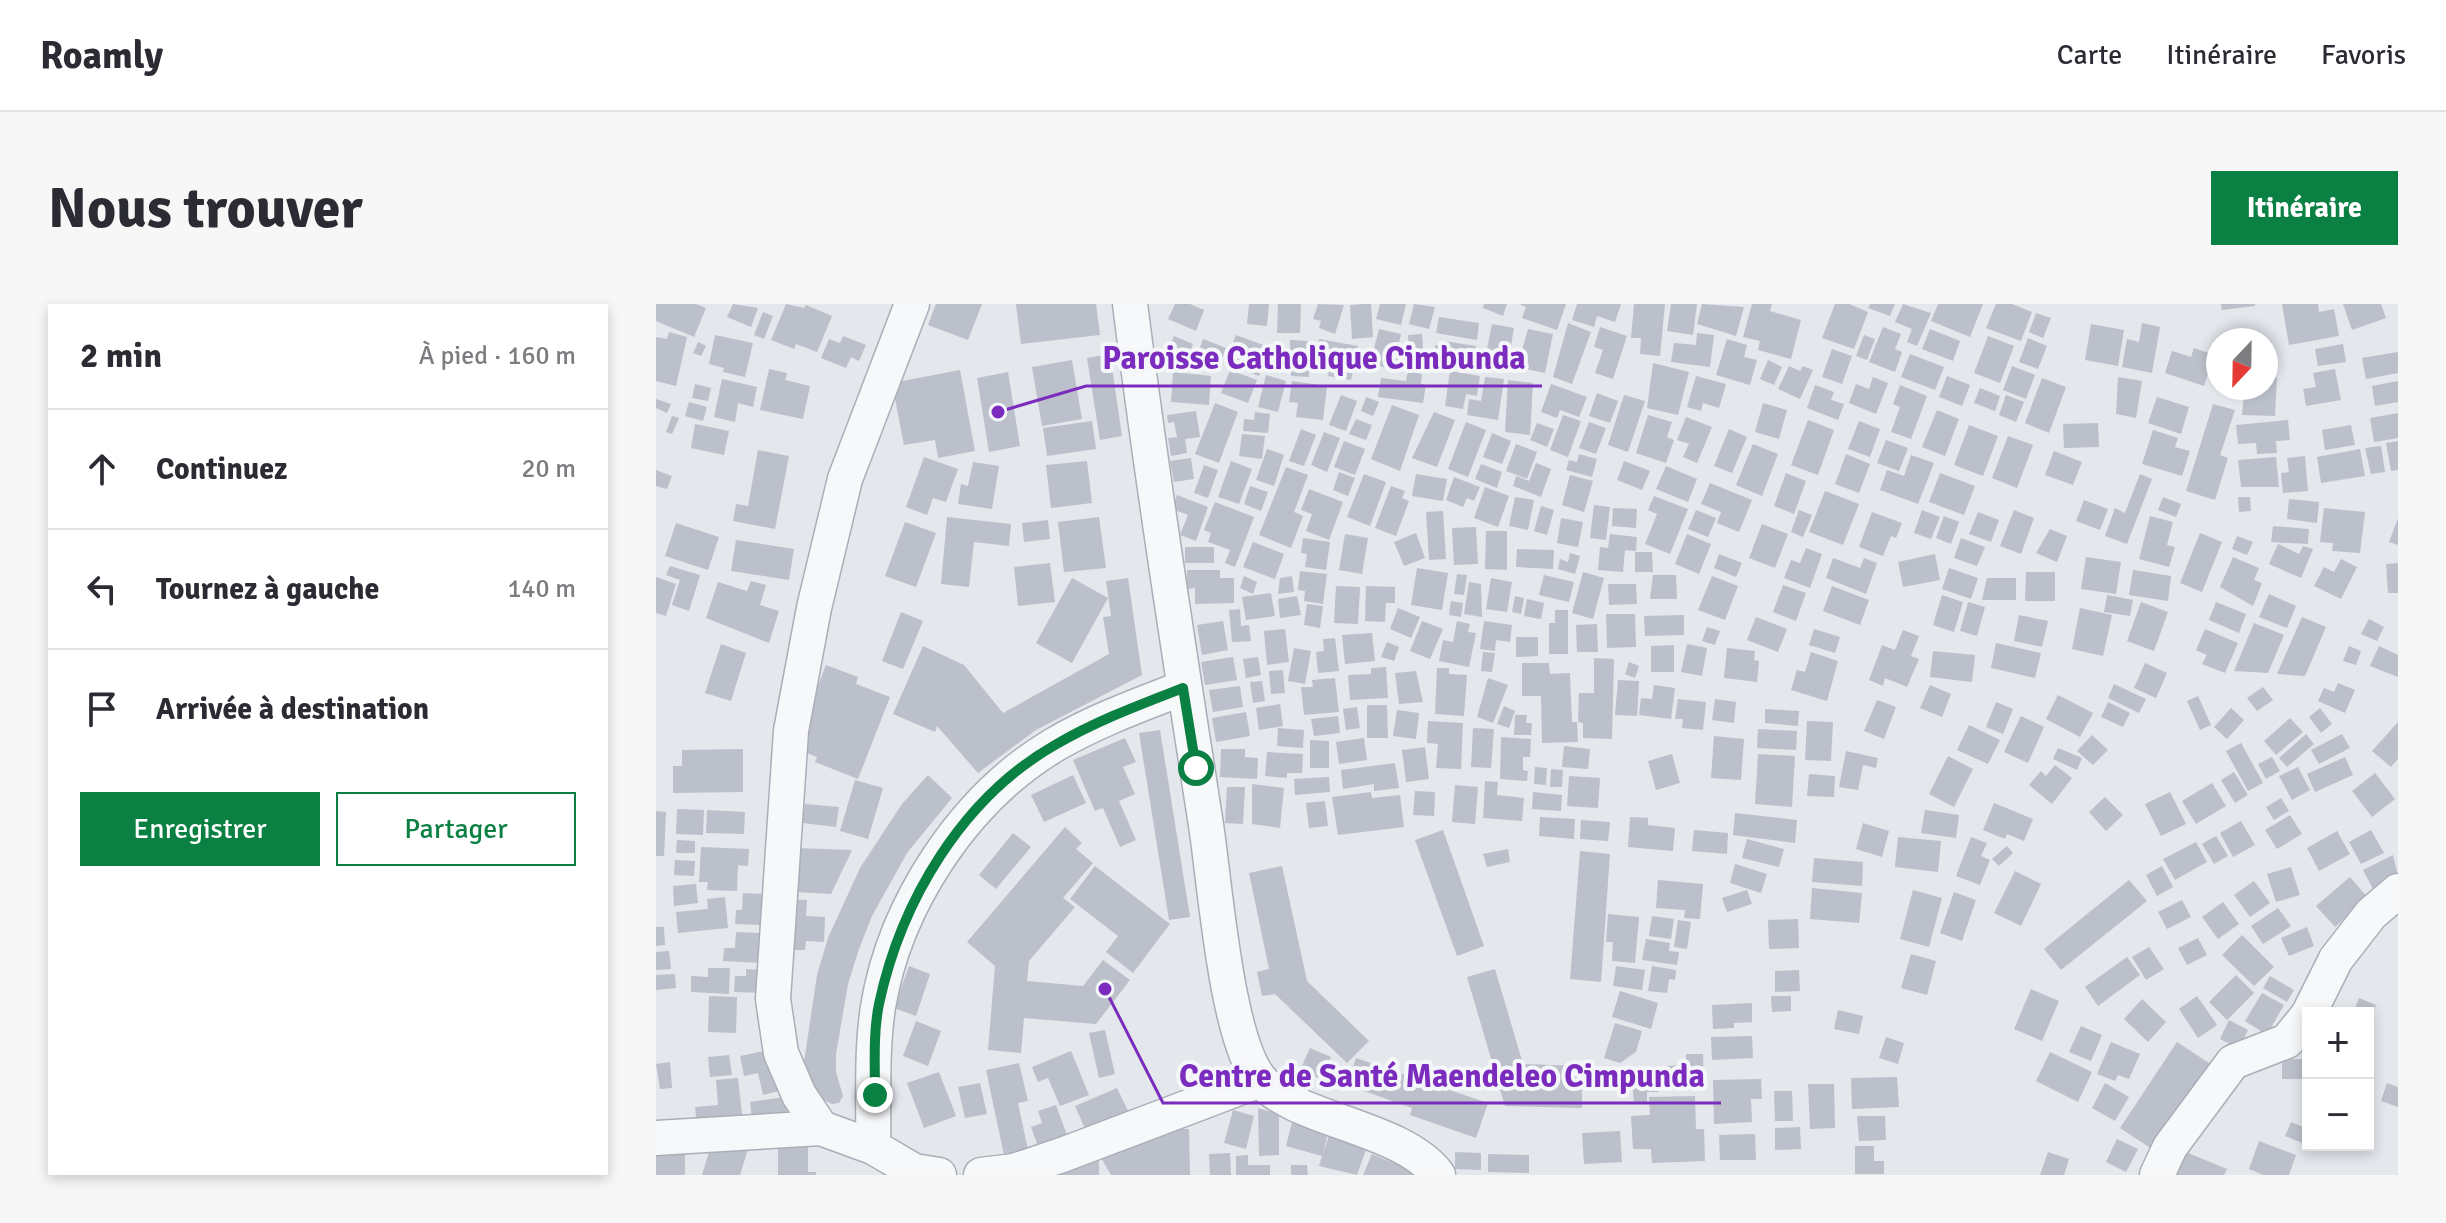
<!DOCTYPE html>
<html lang="fr">
<head>
<meta charset="utf-8">
<style>
	:root { --surface:#fff; --page:#f7f7f7; --text:#2b2b33; --muted:#7c7c81; --line:#e1e1e2; --accent:#0b8043 }
	body { margin:0; font-family:Signika,sans-serif; background:var(--page); color:var(--text) }
	.controls { position:absolute; right:24px; bottom:24px; display:grid; overflow:hidden; border-radius:0px; box-shadow:0 4px 12px #0003 }
	.controls button { width:72px; height:72px; display:grid; place-items:center; padding:0; border:0; border-bottom:2px solid var(--line); background:var(--surface); color:var(--text); font:40px sans-serif }
	.compass { position:absolute; left:1550px; top:24px; width:72px; height:72px; border-radius:50%; background:var(--surface); box-shadow:0 4px 12px #0003; rotate:202deg }
	.stop { position:absolute; width:24px; height:24px; margin:-18px; border:6px solid #0b8043; border-radius:50%; background:#fff }
	.stop.end { background:#0b8043; border-color:#fff; box-shadow:0 2px 8px #0008 }
	.list { margin:0; padding:0; list-style:none }
	h2 { display:flex; justify-content:space-between; align-items:center; height:104px; margin:0; padding:0 32px; font-size:34px }
	h2 small { font-size:26px; font-weight:400; color:var(--muted) }
	.list li { display:grid; grid-template-columns:52px 1fr auto; gap:24px; align-items:center; box-sizing:border-box; height:120px; padding:0 32px; border-top:2px solid var(--line) }
	.list b { display:block; font-size:30px; white-space:nowrap }
	.list em { font-size:26px; font-style:normal; color:var(--muted) }
	.actions { display:flex; gap:16px; padding:24px 32px }
	.actions a { flex:1; padding:18px 0; border:2px solid var(--accent); border-radius:0px; text-align:center; font-size:28px; color:var(--accent) }
	.actions .main { background:var(--accent); color:#fff }
	.icon { flex:none; width:44px; height:44px; fill:none; stroke:currentColor; stroke-width:2; stroke-linecap:round; stroke-linejoin:round }
	.map { position:relative; flex:none; width:1742px; height:871px; overflow:hidden; border-radius:0px }
	header { display:flex; align-items:center; gap:48px; box-sizing:border-box; height:112px; padding:0 40px; background:var(--surface); border-bottom:2px solid var(--line) }
	header strong { font-size:38px }
	nav { display:flex; gap:44px; margin-inline-start:auto; font-size:28px }
	.intro { display:flex; align-items:center; justify-content:space-between; box-sizing:border-box; height:192px; padding:0 48px }
	h1 { margin:0; font-size:56px }
	.button { padding:20px 36px; border-radius:0px; background:var(--accent); color:#fff; font-size:28px; font-weight:700 }
	main { display:flex; gap:48px; padding:0 48px }
	aside { flex:1; background:var(--surface); border-radius:0px; box-shadow:0 4px 12px #0003 }
	.map>svg:first-child { display:block }
	.building { fill:#bbc0ca }
	.lines { fill:none; stroke-linecap:round; stroke-linejoin:round }
	.minor-casing { stroke:#a9aeb7; stroke-width:37 }
	.minor { stroke:#f7f8fa; stroke-width:34 }
	.route { stroke:#0b8043; stroke-width:10 }
	.leader { fill:none; stroke:#7b2cbf; stroke-width:3 }
	.callout-dot { fill:#7b2cbf; stroke:#f4f6f9; stroke-width:3 }
	.callout-label { font-size:32px; text-anchor:middle; font-weight:bold; fill:#7b2cbf; stroke:#f4f6f9; stroke-width:8; stroke-linejoin:round; paint-order:stroke }
</style>
</head>
<body>
<header>
<strong>Roamly</strong>
<nav><a>Carte</a><a>Itinéraire</a><a>Favoris</a></nav>
</header>
<div class="intro"><h1>Nous trouver</h1><a class="button">Itinéraire</a></div>
<main>
<aside>
<h2>2 min<small>À pied · 160 m</small></h2>
<ul class="list">
<li><svg class="icon" aria-label="ahead" viewBox="0 0 24 24"><path d="M12 20V5M6 11l6-6 6 6"/></svg><div><b>Continuez</b></div><em>20 m</em></li>
<li><svg class="icon" aria-label="left" viewBox="0 0 24 24"><path d="M17 20v-9H6M10 6l-5 5 5 5"/></svg><div><b>Tournez à gauche</b></div><em>140 m</em></li>
<li><svg class="icon" aria-label="arrive" viewBox="0 0 24 24"><path d="M6 21V4h12l-3 4 3 4H6"/></svg><div><b>Arrivée à destination</b></div></li>
</ul>
<div class="actions"><a class="main">Enregistrer</a><a>Partager</a></div>
</aside>
<div class="map">
<svg width="1742" height="871" viewBox="0 0 1742 871">
	<rect width="100%" height="100%" fill="#e4e7ec"/>
	<!-- building -->
	<g class="building">
		<polygon points="0,0 40,0 50,4 38,33 0,17"/>
		<polygon points="77,0 102,4 95,23 71,13"/>
		<polygon points="130,0 148,4 150,1 176,12 161,48 140,40 138,45 115,36"/>
		<polygon points="280,0 326,0 312,36 272,21"/>
		<polygon points="360,0 440,0 444,31 365,40"/>
		<polygon points="519,0 534,0 548,6 540,27 512,15"/>
		<polygon points="593,0 613,0 611,22 591,20"/>
		<polygon points="622,0 645,0 644,29 621,29"/>
		<polygon points="662,0 688,1 679,30 663,24 665,17 657,15"/>
		<polygon points="708,0 715,0 717,33 696,35 694,1"/>
		<polygon points="724,0 750,0 745,21 720,15"/>
		<polygon points="758,0 779,3 773,25 753,20"/>
		<polygon points="828,0 851,0 847,12 827,4"/>
		<polygon points="863,0 910,0 901,26 866,14 870,3"/>
		<polygon points="921,0 965,0 959,18 941,12 938,23 916,16"/>
		<polygon points="978,0 1009,0 1004,52 984,50 985,34 975,34"/>
		<polygon points="1015,0 1041,0 1037,31 1011,27"/>
		<polygon points="1046,0 1088,3 1080,32 1041,20"/>
		<polygon points="1096,0 1116,0 1114,7 1145,16 1135,55 1102,46 1104,37 1087,33"/>
		<polygon points="1179,0 1193,0 1212,8 1198,45 1166,34"/>
		<polygon points="1214,0 1239,0 1234,12 1212,4"/>
		<polygon points="1247,0 1275,9 1261,42 1251,38 1256,25 1239,18"/>
		<polygon points="1282,0 1327,0 1314,33 1275,17"/>
		<polygon points="1340,0 1356,0 1376,8 1365,37 1330,24"/>
		<polygon points="1565,0 1599,0 1599,2 1566,6"/>
		<polygon points="1626,0 1662,0 1663,8 1678,5 1683,32 1633,41"/>
		<polygon points="1687,0 1725,0 1730,14 1696,26"/>
		<polygon points="107,8 117,12 108,35 98,31"/>
		<polygon points="1380,9 1395,14 1387,34 1373,28"/>
		<polygon points="783,13 823,19 821,36 780,29"/>
		<polygon points="912,19 935,28 916,80 897,73"/>
		<polygon points="1486,19 1504,23 1496,69 1466,63 1471,35 1483,38"/>
		<polygon points="836,20 858,24 851,64 828,60"/>
		<polygon points="1435,20 1468,26 1462,62 1429,56"/>
		<polygon points="944,23 971,32 957,75 939,69 947,46 938,43"/>
		<polygon points="1227,23 1245,30 1239,45 1246,48 1239,68 1213,58"/>
		<polygon points="723,25 745,30 742,43 749,45 744,67 714,60"/>
		<polygon points="872,25 897,30 889,69 861,63"/>
		<polygon points="1274,25 1304,37 1297,57 1266,45"/>
		<polygon points="13,28 31,33 20,82 0,77 0,33 11,35"/>
		<polygon points="1041,29 1058,31 1054,63 1015,58 1018,39 1040,41"/>
		<polygon points="766,30 768,60 754,60 752,31"/>
		<polygon points="59,31 97,39 89,73 67,68 68,64 53,60"/>
		<polygon points="580,31 613,43 603,72 569,59"/>
		<polygon points="1208,31 1219,35 1211,56 1200,52"/>
		<polygon points="187,32 210,41 203,57 195,53 190,64 165,54 173,35 184,39"/>
		<polygon points="518,32 537,40 531,55 512,47"/>
		<polygon points="1332,32 1358,42 1344,79 1318,69"/>
		<polygon points="1372,34 1391,42 1382,65 1363,58"/>
		<polygon points="547,35 570,44 562,66 539,57"/>
		<polygon points="663,35 702,42 695,76 672,72 674,61 659,59"/>
		<polygon points="1071,35 1091,41 1088,53 1101,56 1094,81 1060,71"/>
		<polygon points="634,36 652,37 653,73 635,72"/>
		<polygon points="788,37 820,42 817,62 777,56 779,41 787,42"/>
		<polygon points="42,38 50,42 45,52 37,49"/>
		<polygon points="1687,40 1690,58 1662,62 1659,45"/>
		<polygon points="1538,44 1558,51 1548,82 1509,69 1516,47 1535,53"/>
		<polygon points="1176,45 1196,52 1186,80 1166,73"/>
		<polygon points="1742,48 1742,69 1710,75 1706,54"/>
		<polygon points="454,50 466,132 444,136 431,54"/>
		<polygon points="1254,50 1288,63 1279,86 1245,73"/>
		<polygon points="416,56 426,115 386,122 376,63"/>
		<polygon points="1112,56 1126,63 1118,81 1104,75"/>
		<polygon points="997,59 1033,68 1022,111 991,104"/>
		<polygon points="1133,62 1144,67 1147,62 1157,66 1144,95 1122,85"/>
		<polygon points="1356,62 1379,71 1370,95 1347,86"/>
		<polygon points="113,65 131,69 129,76 154,82 147,115 104,106"/>
		<polygon points="1679,65 1685,96 1650,102 1647,85 1660,83 1657,69"/>
		<polygon points="304,66 319,147 282,154 279,136 248,141 236,79"/>
		<polygon points="574,66 601,76 592,99 565,89"/>
		<polygon points="752,67 766,70 765,80 770,81 767,99 722,93 725,74 750,77"/>
		<polygon points="794,67 824,72 821,92 810,90 807,105 789,102"/>
		<polygon points="352,68 364,142 333,148 321,74"/>
		<polygon points="517,68 555,72 553,101 515,98"/>
		<polygon points="610,71 630,77 622,108 602,103"/>
		<polygon points="1040,72 1070,80 1063,104 1047,99 1045,107 1031,103"/>
		<polygon points="1291,72 1314,81 1306,102 1283,93"/>
		<polygon points="829,73 848,75 842,116 811,111 813,95 825,97"/>
		<polygon points="1217,73 1232,79 1220,110 1193,99 1200,80 1213,85"/>
		<polygon points="1462,73 1486,77 1480,114 1460,110"/>
		<polygon points="1610,73 1621,73 1619,112 1586,111 1588,90 1599,90 1599,84 1610,84"/>
		<polygon points="1386,74 1410,83 1393,129 1369,119"/>
		<polygon points="66,75 101,83 97,103 82,99 79,118 58,113"/>
		<polygon points="852,76 877,79 874,131 849,128"/>
		<polygon points="636,77 671,82 667,116 640,113 642,99 633,98"/>
		<polygon points="1742,77 1742,98 1719,102 1716,82"/>
		<polygon points="39,80 55,84 52,97 36,94"/>
		<polygon points="895,80 931,93 923,113 904,106 901,114 885,108"/>
		<polygon points="1159,81 1178,88 1175,96 1188,100 1182,116 1151,104"/>
		<polygon points="1244,81 1271,92 1255,135 1235,128 1244,103 1237,100"/>
		<polygon points="1324,84 1344,92 1339,107 1318,99"/>
		<polygon points="941,89 962,97 954,119 933,112"/>
		<polygon points="685,91 701,97 690,127 673,121"/>
		<polygon points="968,91 989,97 972,148 952,141"/>
		<polygon points="1350,91 1368,98 1360,118 1343,111"/>
		<polygon points="710,93 723,98 717,112 705,107"/>
		<polygon points="1501,93 1533,103 1525,130 1492,119"/>
		<polygon points="0,95 15,100 11,109 0,104"/>
		<polygon points="33,98 51,103 47,117 29,112"/>
		<polygon points="559,99 582,108 563,159 539,150"/>
		<polygon points="1107,99 1131,106 1123,135 1099,128"/>
		<polygon points="1557,100 1579,106 1564,151 1572,154 1559,196 1530,187"/>
		<polygon points="736,101 763,111 744,167 715,155"/>
		<polygon points="1281,106 1303,115 1289,152 1266,143"/>
		<polygon points="540,107 544,133 529,135 531,149 515,152 512,134 521,133 518,118 512,119 511,111"/>
		<polygon points="599,108 614,110 612,129 587,127 588,115 598,116"/>
		<polygon points="778,108 799,116 781,163 756,154"/>
		<polygon points="1742,109 1742,134 1718,138 1714,114"/>
		<polygon points="907,111 925,117 912,153 894,146"/>
		<polygon points="992,111 1016,118 1011,133 1018,136 1010,159 980,149"/>
		<polygon points="16,112 23,114 16,130 10,128"/>
		<polygon points="1030,113 1056,123 1041,159 1027,153 1033,140 1021,136"/>
		<polygon points="700,115 716,121 710,136 693,130"/>
		<polygon points="1152,116 1178,126 1162,171 1135,161"/>
		<polygon points="1632,116 1634,136 1620,137 1621,149 1601,150 1600,139 1582,140 1580,121"/>
		<polygon points="436,117 440,145 391,152 387,124"/>
		<polygon points="1203,117 1224,125 1214,153 1192,145"/>
		<polygon points="810,118 830,126 812,173 792,165"/>
		<polygon points="933,118 950,124 940,150 923,144"/>
		<polygon points="881,119 898,125 891,143 874,136"/>
		<polygon points="1442,119 1443,143 1408,144 1407,120"/>
		<polygon points="39,120 73,127 68,151 35,144"/>
		<polygon points="1313,121 1342,132 1327,172 1298,161"/>
		<polygon points="1695,121 1699,141 1669,146 1666,126"/>
		<polygon points="645,125 660,131 648,162 633,157"/>
		<polygon points="1073,125 1091,133 1076,169 1058,162"/>
		<polygon points="1497,126 1522,134 1519,143 1534,147 1526,172 1486,160"/>
		<polygon points="668,128 684,134 671,168 655,161"/>
		<polygon points="836,129 855,137 846,160 827,153"/>
		<polygon points="586,130 609,132 606,155 583,152"/>
		<polygon points="1352,132 1377,141 1361,184 1336,174"/>
		<polygon points="1230,136 1252,144 1243,167 1221,159"/>
		<polygon points="688,137 709,145 699,171 678,163"/>
		<polygon points="1742,137 1742,166 1735,167 1730,139"/>
		<polygon points="860,140 881,148 871,175 850,167"/>
		<polygon points="1097,140 1122,150 1106,192 1080,181"/>
		<polygon points="1725,142 1729,168 1715,170 1709,144"/>
		<polygon points="611,145 628,151 618,182 600,176"/>
		<polygon points="1704,145 1709,172 1665,179 1661,153"/>
		<polygon points="102,146 133,152 119,225 77,217 80,200 92,202"/>
		<polygon points="1398,147 1426,158 1417,181 1389,171"/>
		<polygon points="923,150 941,155 936,173 910,166 913,156 921,158"/>
		<polygon points="1190,150 1214,160 1203,189 1179,180"/>
		<polygon points="1255,151 1278,159 1262,200 1224,186 1231,166 1248,172"/>
		<polygon points="1649,152 1652,187 1627,189 1625,169 1633,168 1631,154"/>
		<polygon points="268,153 302,165 290,198 277,194 271,211 250,203"/>
		<polygon points="1620,153 1623,183 1585,183 1582,156"/>
		<polygon points="535,154 538,175 518,178 514,157"/>
		<polygon points="431,157 436,199 395,204 390,161"/>
		<polygon points="575,157 596,165 583,200 562,193"/>
		<polygon points="968,157 994,167 986,186 961,176"/>
		<polygon points="317,158 343,162 336,205 302,200 305,180 312,182"/>
		<polygon points="880,159 895,165 885,193 857,182 860,172 873,177"/>
		<polygon points="825,160 846,168 841,184 819,175"/>
		<polygon points="548,161 562,166 552,194 538,189"/>
		<polygon points="1010,162 1041,175 1032,198 1000,185"/>
		<polygon points="630,163 652,171 638,208 647,212 635,244 603,231"/>
		<polygon points="0,166 16,172 11,185 0,182"/>
		<polygon points="683,168 699,174 692,192 677,186"/>
		<polygon points="1130,169 1150,177 1138,210 1118,202"/>
		<polygon points="1284,169 1319,182 1308,211 1273,198"/>
		<polygon points="708,170 730,178 714,222 691,213"/>
		<polygon points="760,170 791,175 787,197 756,192"/>
		<polygon points="1484,170 1496,175 1471,240 1449,232 1459,204 1469,209"/>
		<polygon points="914,171 937,177 928,208 906,201"/>
		<polygon points="798,173 824,183 818,197 811,194 807,203 790,196"/>
		<polygon points="1054,179 1096,196 1083,228 1061,219 1065,208 1045,200"/>
		<polygon points="594,182 612,188 605,207 588,200"/>
		<polygon points="735,182 749,187 746,194 753,197 740,232 719,224"/>
		<polygon points="829,183 853,192 842,223 818,214"/>
		<polygon points="653,185 687,198 673,236 650,227 656,210 645,206"/>
		<polygon points="1169,187 1203,200 1187,241 1153,228"/>
		<polygon points="521,191 552,203 540,237 524,231 532,211 516,205"/>
		<polygon points="998,192 1032,205 1014,250 989,240 1001,210 992,206"/>
		<polygon points="859,193 878,196 872,226 853,222"/>
		<polygon points="1507,193 1525,200 1520,213 1502,206"/>
		<polygon points="1582,193 1594,193 1595,207 1583,208"/>
		<polygon points="1633,195 1663,198 1661,219 1631,215"/>
		<polygon points="1428,196 1452,205 1444,226 1420,217"/>
		<polygon points="559,198 598,213 579,263 569,259 574,246 552,238 555,229 548,226"/>
		<polygon points="938,201 954,203 950,236 934,234"/>
		<polygon points="885,202 898,206 891,231 878,227"/>
		<polygon points="957,204 981,205 980,224 956,222"/>
		<polygon points="1668,204 1709,208 1704,249 1676,247 1677,239 1664,238"/>
		<polygon points="1040,206 1060,214 1052,233 1032,225"/>
		<polygon points="1143,206 1156,211 1147,233 1135,228"/>
		<polygon points="1266,206 1284,213 1275,235 1258,229"/>
		<polygon points="1358,206 1378,214 1365,250 1344,242"/>
		<polygon points="787,207 790,255 773,256 770,208"/>
		<polygon points="1216,208 1246,219 1240,234 1235,232 1227,252 1203,243"/>
		<polygon points="1322,208 1343,216 1335,238 1313,230"/>
		<polygon points="1288,212 1303,218 1295,240 1280,234"/>
		<polygon points="1494,212 1517,218 1511,241 1519,243 1513,263 1483,255"/>
		<polygon points="291,213 355,220 353,242 318,238 313,283 285,280"/>
		<polygon points="443,213 450,264 408,268 402,218"/>
		<polygon points="905,214 927,218 922,243 901,239"/>
		<polygon points="1742,214 1742,241 1733,238"/>
		<polygon points="392,216 394,235 368,238 366,219"/>
		<polygon points="249,218 280,229 260,283 229,272"/>
		<polygon points="20,219 63,233 52,266 9,252"/>
		<polygon points="1106,220 1132,230 1119,264 1093,254"/>
		<polygon points="1617,222 1653,225 1652,240 1615,238"/>
		<polygon points="820,223 822,260 798,261 796,224"/>
		<polygon points="1394,225 1411,232 1401,258 1380,249"/>
		<polygon points="830,227 851,227 851,266 829,265"/>
		<polygon points="760,229 769,254 748,262 738,238"/>
		<polygon points="1544,229 1566,238 1546,288 1524,279"/>
		<polygon points="689,230 712,234 706,270 683,266"/>
		<polygon points="954,230 981,233 980,247 969,246 967,268 942,266 944,243 952,244"/>
		<polygon points="1031,230 1055,240 1043,270 1019,260"/>
		<polygon points="1581,232 1597,238 1591,251 1576,245"/>
		<polygon points="647,234 674,238 670,266 649,263 651,250 645,249"/>
		<polygon points="1305,234 1329,243 1321,262 1298,254"/>
		<polygon points="80,236 138,245 133,276 75,267"/>
		<polygon points="597,238 628,250 619,275 587,263"/>
		<polygon points="1622,240 1643,250 1647,242 1657,245 1645,274 1613,260"/>
		<rect x="529" y="243" width="29" height="16"/>
		<polygon points="1150,244 1166,250 1154,284 1128,274 1135,256 1144,259"/>
		<polygon points="861,245 898,246 897,265 860,263"/>
		<polygon points="979,248 996,248 997,268 979,268"/>
		<polygon points="914,249 924,252 919,270 902,265 904,255 912,258"/>
		<polygon points="1063,250 1086,259 1080,273 1058,264"/>
		<polygon points="1279,250 1284,276 1247,283 1242,258"/>
		<polygon points="1430,253 1465,258 1460,290 1425,285"/>
		<polygon points="1577,253 1603,264 1598,276 1606,279 1597,302 1564,283"/>
		<polygon points="1177,254 1204,264 1208,254 1221,259 1210,290 1170,274"/>
		<polygon points="1685,255 1701,263 1685,295 1658,282 1668,263 1678,268"/>
		<polygon points="394,259 399,298 362,302 358,263"/>
		<polygon points="1742,259 1742,289 1732,289 1730,260"/>
		<polygon points="14,262 44,271 33,307 16,301 24,276 10,271"/>
		<polygon points="761,264 792,269 786,306 755,301"/>
		<polygon points="1293,264 1322,274 1315,295 1286,285"/>
		<polygon points="531,266 564,266 564,274 578,274 578,299 539,300 539,284 531,285"/>
		<polygon points="1477,266 1515,272 1512,297 1473,291"/>
		<polygon points="644,267 671,270 667,300 648,297 649,287 642,286"/>
		<polygon points="927,268 948,274 937,315 916,309"/>
		<polygon points="1370,268 1399,268 1399,297 1369,297"/>
		<polygon points="801,270 811,271 808,291 798,290"/>
		<polygon points="888,271 918,278 913,298 883,291"/>
		<polygon points="997,271 1020,271 1021,295 994,295"/>
		<polygon points="588,272 601,278 597,290 584,284"/>
		<polygon points="636,272 638,288 622,290 624,274"/>
		<polygon points="1056,272 1082,282 1069,316 1042,306"/>
		<polygon points="0,273 20,280 10,312 0,309"/>
		<polygon points="416,274 452,294 416,359 380,339"/>
		<polygon points="472,274 486,371 380,426 322,469 281,422 279,428 237,410 267,342 308,361 347,409 453,350 447,313 455,312 450,277"/>
		<polygon points="835,274 856,278 851,308 830,305"/>
		<polygon points="1331,274 1360,274 1360,296 1326,296"/>
		<polygon points="95,277 110,281 104,301 123,307 113,339 50,314 62,278 91,287"/>
		<polygon points="813,278 825,280 826,313 808,310"/>
		<polygon points="952,280 980,280 981,300 953,301"/>
		<polygon points="1127,281 1150,289 1140,317 1117,308"/>
		<polygon points="680,282 704,283 702,320 678,319"/>
		<polygon points="710,282 739,283 739,299 730,299 729,318 709,317"/>
		<polygon points="1176,282 1213,296 1204,321 1167,307"/>
		<polygon points="615,289 619,312 590,316 586,293"/>
		<polygon points="1613,290 1640,302 1631,324 1603,313"/>
		<polygon points="1286,291 1307,298 1298,328 1277,321"/>
		<polygon points="1451,291 1477,296 1474,312 1448,308"/>
		<polygon points="641,292 645,311 624,314 622,295"/>
		<polygon points="859,292 868,294 865,310 856,308"/>
		<polygon points="871,295 888,299 885,315 868,312"/>
		<polygon points="795,297 807,299 805,313 793,311"/>
		<polygon points="1312,298 1329,303 1321,332 1304,327"/>
		<polygon points="1485,298 1512,308 1498,347 1471,337"/>
		<polygon points="1560,298 1590,310 1583,329 1553,316"/>
		<polygon points="651,300 667,302 664,324 648,321"/>
		<polygon points="742,304 764,313 755,334 734,325"/>
		<polygon points="1424,304 1456,311 1447,352 1416,345"/>
		<polygon points="584,305 585,322 593,321 595,337 576,338 573,306"/>
		<polygon points="899,306 912,306 912,350 893,350 893,319 899,319"/>
		<polygon points="245,308 267,317 247,365 226,357"/>
		<polygon points="950,310 979,310 980,343 951,344"/>
		<polygon points="1028,311 1028,331 989,332 988,312"/>
		<polygon points="1363,311 1392,317 1386,343 1358,337"/>
		<polygon points="1100,313 1131,325 1122,348 1091,336"/>
		<polygon points="1646,313 1670,323 1649,372 1621,370"/>
		<polygon points="1713,315 1728,323 1721,337 1705,330"/>
		<polygon points="567,317 572,346 546,351 541,321"/>
		<polygon points="766,317 787,325 774,355 754,347"/>
		<polygon points="801,317 814,320 812,328 820,329 813,363 783,357 787,336 797,338"/>
		<polygon points="828,317 856,321 854,338 840,336 839,347 824,345"/>
		<polygon points="1598,319 1628,331 1612,369 1578,367"/>
		<polygon points="941,320 942,348 921,348 920,321"/>
		<polygon points="1051,323 1064,327 1059,341 1046,337"/>
		<polygon points="629,325 633,358 611,361 608,327"/>
		<polygon points="1158,325 1184,333 1179,349 1153,341"/>
		<polygon points="1549,325 1582,339 1569,369 1546,360 1551,351 1540,346"/>
		<polygon points="1247,326 1263,332 1255,352 1263,355 1251,383 1229,374 1227,382 1213,376 1226,341 1239,346"/>
		<polygon points="716,329 719,357 689,360 686,331"/>
		<polygon points="860,333 882,333 882,352 860,353"/>
		<polygon points="679,334 683,367 662,369 660,348 668,347 667,335"/>
		<polygon points="731,338 743,343 738,357 725,353"/>
		<polygon points="1340,339 1385,349 1379,374 1335,364"/>
		<polygon points="65,340 90,349 75,397 49,389"/>
		<polygon points="1031,340 1051,344 1046,372 1025,368"/>
		<polygon points="1018,341 1018,368 995,368 995,342"/>
		<polygon points="1693,342 1705,347 1700,361 1687,357"/>
		<polygon points="1723,342 1742,351 1742,373 1714,362"/>
		<polygon points="638,344 655,347 649,380 632,377"/>
		<polygon points="1071,344 1099,347 1098,356 1103,357 1101,378 1068,374"/>
		<polygon points="1277,347 1319,351 1316,378 1274,373"/>
		<polygon points="827,348 839,349 836,368 825,367"/>
		<polygon points="1155,348 1182,357 1171,397 1135,386 1141,366 1149,368"/>
		<polygon points="577,353 581,376 549,381 545,358"/>
		<polygon points="602,353 605,371 590,374 587,355"/>
		<polygon points="938,354 958,355 956,435 927,434 927,419 922,418 923,389 938,389"/>
		<polygon points="973,358 983,362 979,374 969,370"/>
		<polygon points="866,359 893,359 894,370 914,369 916,418 921,418 922,438 886,439 885,392 866,392"/>
		<polygon points="1489,359 1511,369 1500,394 1478,384"/>
		<polygon points="170,361 202,373 200,380 234,393 202,475 159,458 161,453 138,444"/>
		<polygon points="730,363 732,394 694,396 692,371 715,370 715,364"/>
		<polygon points="781,364 793,364 793,370 811,371 808,412 779,410"/>
		<polygon points="627,366 629,389 615,390 613,367"/>
		<polygon points="760,367 767,398 743,400 739,369"/>
		<polygon points="679,374 683,408 648,411 645,383 657,383 656,376"/>
		<polygon points="832,374 852,381 837,419 821,413"/>
		<polygon points="962,376 983,377 981,412 959,411"/>
		<polygon points="606,377 609,397 597,399 594,378"/>
		<polygon points="1682,379 1699,386 1689,409 1662,397 1668,384 1678,388"/>
		<polygon points="1458,380 1490,395 1483,409 1452,394"/>
		<polygon points="998,381 1019,384 1015,415 983,411 985,394 996,395"/>
		<polygon points="1274,381 1295,390 1286,413 1264,404"/>
		<polygon points="584,382 587,403 557,408 553,386"/>
		<polygon points="1607,383 1617,396 1601,407 1591,394"/>
		<polygon points="1402,391 1437,409 1424,433 1390,415"/>
		<polygon points="1542,392 1555,421 1544,426 1531,397"/>
		<polygon points="1022,395 1050,398 1047,426 1026,424 1027,415 1019,415"/>
		<polygon points="1059,395 1080,398 1078,419 1056,416"/>
		<polygon points="1221,396 1240,403 1228,435 1208,427"/>
		<polygon points="1340,398 1357,405 1347,430 1330,423"/>
		<polygon points="1452,398 1474,409 1467,423 1445,413"/>
		<polygon points="624,400 627,422 603,426 600,404"/>
		<polygon points="711,401 731,401 732,434 711,434"/>
		<polygon points="848,402 859,407 853,424 841,420"/>
		<polygon points="701,403 704,424 690,426 687,405"/>
		<polygon points="1575,404 1588,416 1571,435 1558,423"/>
		<polygon points="1664,404 1676,420 1665,429 1653,413"/>
		<polygon points="1109,405 1143,407 1142,422 1109,419"/>
		<polygon points="741,406 763,409 760,435 737,432"/>
		<polygon points="590,408 594,432 560,438 556,414"/>
		<polygon points="859,411 871,411 870,419 876,419 875,431 858,431"/>
		<polygon points="682,412 684,429 658,432 655,415"/>
		<polygon points="1365,412 1388,423 1372,459 1348,448"/>
		<polygon points="1634,414 1647,428 1620,451 1608,437"/>
		<polygon points="772,417 807,419 805,465 780,464 782,440 771,439"/>
		<polygon points="1151,417 1177,418 1175,457 1149,456"/>
		<polygon points="1742,418 1742,455 1735,463 1716,447"/>
		<polygon points="1313,421 1344,436 1332,460 1301,446"/>
		<polygon points="622,424 648,426 647,444 621,442"/>
		<polygon points="817,424 838,425 835,464 815,463"/>
		<polygon points="1102,425 1141,427 1140,446 1101,444"/>
		<polygon points="504,426 534,613 513,616 483,429"/>
		<polygon points="1650,430 1658,440 1631,463 1623,454"/>
		<polygon points="1686,430 1694,444 1663,460 1655,446"/>
		<polygon points="1436,431 1452,446 1437,461 1421,447"/>
		<polygon points="1058,432 1088,435 1085,476 1055,474"/>
		<polygon points="845,433 875,435 874,453 867,453 867,466 872,467 871,477 844,475"/>
		<polygon points="469,434 480,458 467,463 479,490 463,497 480,536 464,543 447,504 439,507 417,456"/>
		<polygon points="708,434 711,456 683,460 680,438"/>
		<polygon points="654,436 673,437 673,464 654,464"/>
		<polygon points="1585,439 1607,479 1592,487 1570,447"/>
		<polygon points="908,442 934,445 932,465 906,463"/>
		<polygon points="769,443 773,475 750,478 746,446"/>
		<polygon points="1402,444 1426,454 1421,466 1397,455"/>
		<polygon points="87,445 87,488 17,489 17,462 26,462 26,446"/>
		<polygon points="565,445 589,445 589,453 602,454 601,475 564,473"/>
		<polygon points="1190,447 1222,454 1220,464 1207,461 1202,486 1183,483"/>
		<polygon points="611,448 647,450 646,469 631,469 631,474 609,472"/>
		<polygon points="1016,450 1024,479 1000,486 992,457"/>
		<polygon points="1102,450 1139,452 1136,503 1099,500"/>
		<polygon points="1292,452 1317,465 1298,503 1273,490"/>
		<polygon points="1616,453 1624,467 1610,475 1602,460"/>
		<polygon points="1689,453 1697,471 1659,488 1651,470"/>
		<polygon points="739,459 743,484 718,487 718,480 687,485 685,466"/>
		<polygon points="1399,461 1416,474 1396,500 1373,481 1385,467 1390,472"/>
		<polygon points="879,463 891,464 890,481 878,480"/>
		<polygon points="1642,463 1654,486 1636,496 1623,472"/>
		<polygon points="895,465 907,466 906,483 894,483"/>
		<polygon points="1578,468 1592,491 1579,499 1565,476"/>
		<polygon points="1719,469 1739,495 1716,513 1696,487"/>
		<polygon points="1153,470 1179,472 1178,493 1151,492"/>
		<polygon points="272,471 296,494 251,549 216,612 203,645 192,680 180,750 180,768 187,792 183,799 176,800 162,793 147,765 161,671 172,634 204,564 246,500"/>
		<polygon points="417,471 430,499 388,518 375,491"/>
		<polygon points="913,472 944,474 942,504 911,502"/>
		<polygon points="673,473 674,488 639,491 638,475"/>
		<polygon points="199,476 227,484 212,535 184,527"/>
		<polygon points="829,477 842,478 841,491 868,494 866,517 827,514"/>
		<polygon points="1556,479 1570,502 1540,520 1526,497"/>
		<polygon points="596,480 628,484 624,524 596,520"/>
		<polygon points="799,481 822,483 819,520 796,518"/>
		<polygon points="571,483 589,483 587,520 569,519"/>
		<polygon points="759,487 779,488 778,512 757,511"/>
		<polygon points="715,488 716,494 744,491 748,523 682,531 676,493"/>
		<polygon points="877,488 906,491 905,507 876,505"/>
		<polygon points="1514,488 1530,520 1505,532 1489,500"/>
		<polygon points="1449,493 1467,511 1450,527 1433,508"/>
		<polygon points="1625,494 1633,507 1618,516 1610,503"/>
		<polygon points="669,497 672,522 653,524 650,499"/>
		<polygon points="1338,499 1377,515 1368,537 1351,530 1349,535 1327,526"/>
		<polygon points="149,500 183,503 180,523 147,519"/>
		<polygon points="21,505 48,506 47,531 20,530"/>
		<polygon points="51,506 89,508 88,530 50,529"/>
		<polygon points="1269,506 1303,511 1300,534 1265,529"/>
		<polygon points="0,507 10,508 8,552 0,552"/>
		<polygon points="1079,509 1141,516 1139,539 1077,531"/>
		<polygon points="1634,511 1646,530 1621,545 1609,526"/>
		<polygon points="884,513 919,515 918,535 883,532"/>
		<polygon points="974,513 992,514 992,521 1019,524 1017,547 972,543"/>
		<polygon points="925,516 954,518 952,537 924,535"/>
		<polygon points="1585,517 1599,541 1577,553 1564,529"/>
		<polygon points="1207,519 1233,527 1226,553 1200,545"/>
		<polygon points="409,523 426,539 420,545 437,559 407,594 419,603 373,657 371,677 427,682 447,656 474,676 440,720 368,714 365,749 332,746 339,662 311,638"/>
		<polygon points="787,526 828,642 801,652 759,536"/>
		<polygon points="1038,526 1072,529 1071,550 1036,547"/>
		<polygon points="1715,526 1728,549 1705,560 1693,538"/>
		<polygon points="1681,527 1694,550 1663,567 1651,544"/>
		<polygon points="357,529 375,543 340,585 323,571"/>
		<polygon points="1560,532 1572,552 1558,560 1546,540"/>
		<polygon points="1242,533 1285,537 1282,568 1239,563"/>
		<polygon points="1315,533 1331,539 1325,552 1334,556 1324,581 1300,572"/>
		<polygon points="1091,535 1128,545 1123,563 1086,554"/>
		<polygon points="21,536 39,537 39,549 20,549"/>
		<polygon points="1540,538 1551,558 1519,576 1507,555"/>
		<polygon points="1351,542 1357,549 1343,562 1336,555"/>
		<polygon points="45,543 93,545 92,562 82,561 81,587 51,586 52,578 43,578"/>
		<polygon points="140,544 196,546 175,590 139,588"/>
		<polygon points="852,545 854,558 831,563 827,550"/>
		<polygon points="924,547 954,550 945,678 914,675"/>
		<polygon points="1737,551 1742,572 1717,585 1707,566"/>
		<polygon points="1158,554 1207,558 1206,582 1156,578"/>
		<polygon points="19,556 39,557 38,572 18,571"/>
		<polygon points="1079,560 1111,570 1105,589 1074,579"/>
		<polygon points="439,562 514,620 477,669 450,648 462,632 414,595"/>
		<polygon points="626,562 651,677 713,737 691,759 619,690 606,692 601,668 613,665 593,569"/>
		<polygon points="1506,562 1517,583 1501,592 1490,571"/>
		<polygon points="1635,563 1644,591 1620,598 1611,570"/>
		<polygon points="1359,567 1385,580 1365,622 1338,609"/>
		<polygon points="1694,573 1712,594 1679,623 1660,602"/>
		<polygon points="1002,576 1047,580 1044,615 1028,614 1029,606 1000,604"/>
		<polygon points="1473,576 1491,597 1405,666 1388,645"/>
		<polygon points="1598,577 1614,599 1594,613 1578,591"/>
		<polygon points="40,580 42,599 18,602 17,582"/>
		<polygon points="1156,584 1206,589 1203,619 1154,615"/>
		<polygon points="1091,586 1096,600 1071,608 1066,594"/>
		<polygon points="1257,586 1286,594 1273,643 1244,635"/>
		<polygon points="1298,588 1320,596 1306,637 1284,629"/>
		<polygon points="87,589 107,590 106,621 79,620 80,606 86,606"/>
		<polygon points="69,593 72,624 22,629 20,608 52,605 51,595"/>
		<polygon points="133,595 151,596 150,612 169,613 168,638 150,637 149,646 131,646"/>
		<polygon points="1526,596 1535,613 1511,625 1502,608"/>
		<polygon points="1567,598 1583,620 1562,635 1546,613"/>
		<polygon points="1622,604 1635,622 1607,640 1595,622"/>
		<polygon points="952,610 983,613 979,659 956,657 957,638 950,638"/>
		<polygon points="996,612 1018,615 1015,635 993,632"/>
		<polygon points="1142,615 1143,644 1113,645 1112,616"/>
		<polygon points="1022,616 1035,618 1031,645 1018,643"/>
		<polygon points="0,623 8,623 9,641 0,642"/>
		<polygon points="1651,623 1658,642 1633,652 1625,634"/>
		<polygon points="80,628 105,629 105,659 67,657 68,644 79,644"/>
		<polygon points="1586,631 1618,663 1598,682 1566,651"/>
		<polygon points="1542,634 1551,651 1531,661 1522,644"/>
		<polygon points="990,635 1014,639 1013,647 1023,648 1021,661 986,656"/>
		<polygon points="1493,643 1508,665 1490,676 1476,653"/>
		<polygon points="13,647 15,665 0,666 0,648"/>
		<polygon points="1255,650 1280,657 1271,691 1245,684"/>
		<polygon points="1471,653 1484,671 1442,702 1429,683"/>
		<polygon points="253,662 274,670 260,712 238,704"/>
		<polygon points="960,662 989,666 986,686 957,682"/>
		<polygon points="996,662 1020,666 1019,676 1013,675 1011,689 992,687"/>
		<polygon points="52,664 74,664 73,690 35,688 35,672 52,673"/>
		<polygon points="90,665 108,666 108,689 78,688 79,672 90,672"/>
		<polygon points="839,665 867,760 926,762 926,804 849,802 811,673"/>
		<polygon points="1143,666 1144,687 1119,688 1119,667"/>
		<polygon points="19,670 20,684 0,686 0,671"/>
		<polygon points="1580,671 1598,689 1571,716 1553,698"/>
		<polygon points="1614,672 1638,686 1631,698 1607,684"/>
		<polygon points="1375,685 1403,697 1386,737 1358,725"/>
		<polygon points="964,687 1002,699 995,725 956,713"/>
		<polygon points="1606,689 1628,701 1611,731 1589,717"/>
		<polygon points="53,692 81,693 80,729 52,728"/>
		<polygon points="1115,692 1135,692 1135,707 1116,708"/>
		<polygon points="1541,692 1561,721 1542,734 1523,705"/>
		<polygon points="1703,694 1720,701 1712,721 1712,709 1697,709"/>
		<polygon points="1486,695 1510,718 1492,738 1468,715"/>
		<polygon points="1096,699 1096,718 1078,719 1078,724 1057,725 1056,701"/>
		<polygon points="1182,706 1207,712 1203,730 1178,725"/>
		<polygon points="1573,716 1592,726 1583,745 1564,735"/>
		<polygon points="260,717 285,727 272,762 247,752"/>
		<polygon points="959,719 986,727 980,748 964,759 948,754"/>
		<polygon points="1425,722 1446,731 1435,757 1413,748"/>
		<polygon points="449,726 459,770 443,774 433,729"/>
		<polygon points="1096,732 1097,754 1056,756 1055,733"/>
		<polygon points="1230,733 1248,739 1242,760 1223,754"/>
		<polygon points="1455,738 1484,750 1473,775 1462,771 1459,777 1441,770"/>
		<polygon points="1521,738 1556,761 1499,847 1464,824"/>
		<polygon points="654,744 675,753 665,775 644,766"/>
		<polygon points="113,746 123,787 107,791 102,769 88,772 84,752"/>
		<polygon points="415,747 433,791 404,802 392,774 382,778 376,763"/>
		<polygon points="1394,748 1436,768 1422,798 1380,777"/>
		<polygon points="1030,750 1047,750 1048,784 1009,785 1008,762 1030,761"/>
		<polygon points="73,751 76,771 54,773 52,753"/>
		<polygon points="700,754 832,799 820,834 754,811 756,804 691,781"/>
		<rect x="1626" y="755" width="24" height="20"/>
		<polygon points="14,758 16,784 4,785 0,760"/>
		<polygon points="363,759 372,797 362,799 373,851 349,856 330,766"/>
		<polygon points="1002,762 1003,788 991,788 991,800 978,800 976,774 989,773 989,763"/>
		<polygon points="283,768 300,812 268,824 251,779"/>
		<polygon points="1241,773 1243,803 1196,805 1195,774"/>
		<polygon points="82,774 87,819 41,823 39,803 62,801 60,776"/>
		<polygon points="1105,775 1106,795 1095,795 1096,818 1058,820 1057,776"/>
		<polygon points="324,779 331,810 309,814 302,783"/>
		<polygon points="1449,779 1473,793 1459,817 1436,804"/>
		<polygon points="1731,779 1742,783 1742,803 1725,797"/>
		<polygon points="1152,780 1178,780 1179,824 1154,825"/>
		<polygon points="461,784 473,809 430,827 419,802"/>
		<polygon points="1118,787 1136,787 1137,817 1119,817"/>
		<polygon points="1039,792 1040,825 1048,825 1049,857 996,859 995,845 977,845 975,812 994,811 993,793"/>
		<polygon points="129,793 132,818 97,823 94,798"/>
		<polygon points="400,801 412,834 383,845 375,823 386,819 382,807"/>
		<polygon points="602,804 623,810 623,851 603,852"/>
		<polygon points="577,806 598,812 590,845 568,839"/>
		<polygon points="1201,812 1229,812 1230,836 1203,837"/>
		<polygon points="637,815 673,825 667,849 673,832 686,836 688,828 713,837 701,871 663,862 666,852 630,842"/>
		<polygon points="1635,818 1652,825 1652,841 1629,832"/>
		<polygon points="1144,823 1145,845 1119,846 1119,824"/>
		<polygon points="486,825 533,825 534,871 455,871 443,850"/>
		<polygon points="964,827 966,858 928,860 926,829"/>
		<polygon points="1099,830 1100,856 1064,856 1063,831"/>
		<polygon points="57,835 92,845 84,871 46,871"/>
		<polygon points="1461,835 1482,845 1470,868 1450,858"/>
		<polygon points="1603,837 1640,851 1633,871 1607,871 1593,865"/>
		<polygon points="122,841 152,842 152,868 160,868 160,871 122,871"/>
		<polygon points="1199,842 1218,842 1218,857 1228,857 1228,870 1199,870"/>
		<rect x="0" y="843" width="29" height="28"/>
		<polygon points="1520,844 1571,865 1568,871 1509,871"/>
		<polygon points="799,848 825,849 825,866 799,865"/>
		<polygon points="1392,848 1413,855 1408,871 1384,871"/>
		<polygon points="574,849 575,871 554,871 553,850"/>
		<polygon points="716,850 766,871 707,871"/>
		<polygon points="832,850 873,851 873,869 832,868"/>
		<polygon points="592,851 592,861 614,861 614,871 580,871 580,852"/>
		<polygon points="443,853 443,871 395,871 395,865 422,864 422,854"/>
		<polygon points="635,861 651,861 652,871 635,871"/>
	</g>
	<g class="lines">
		<!-- minor casing -->
		<g class="minor-casing">
			<g id="minor">
				<polyline points="256,0 189,175 158,304 135,427 117,695 125,749 143,791 165,824 217,843 258,867 283,871"/>
				<path d="M474,0c22,174 49,348 76,521 9,59 20,210 53,253 32,42 143,48 179,97"/>
				<polyline points="1653,709 1680,655 1715,610 1742,587"/>
				<polyline points="0,834 165,824"/>
				<path d="M217,843c1,-46 -2,-94 5,-140 17,-103 86,-208 176,-262 41,-24 85,-40 129,-57"/>
				<polyline points="325,871 358,867 406,851 604,776"/>
				<polyline points="1501,871 1514,843 1577,758 1631,737 1652,711"/>
			</g>
		</g>
		<!-- minor -->
		<use href="#minor" class="minor"/>
	</g>
	<g class="lines">
		<!-- route -->
		<path class="route" d="M219,791c0,-30 -2,-62 4,-91 22,-103 83,-206 176,-259 41,-24 84,-40 128,-57l13,80"/>
	</g>
	<!-- callouts -->
	<path class="leader" d="M342 108L430 82H886M449 685L507 799H1065"/>
	<g class="callout-dot">
		<circle cx="342" cy="108" r="8"/>
		<circle cx="449" cy="685" r="8"/>
	</g>
	<g class="callout-label">
		<text x="658" y="65">Paroisse Catholique Cimbunda</text>
		<text x="786" y="783">Centre de Santé Maendeleo Cimpunda</text>
	</g>
</svg>
<div class="controls">
<button>+</button>
<button>−</button>
</div>
<svg class="compass" viewBox="-18 -18 36 36"><path d="M0-13l5 13h-10z" fill="#e53935"/><path d="M0 13l5-13h-10z" fill="#7c7c81"/></svg>
<div class="stop" style="left:540px;top:464px"></div>
<div class="stop end" style="left:219px;top:791px"></div>
</div>
</main>
</body>
</html>
